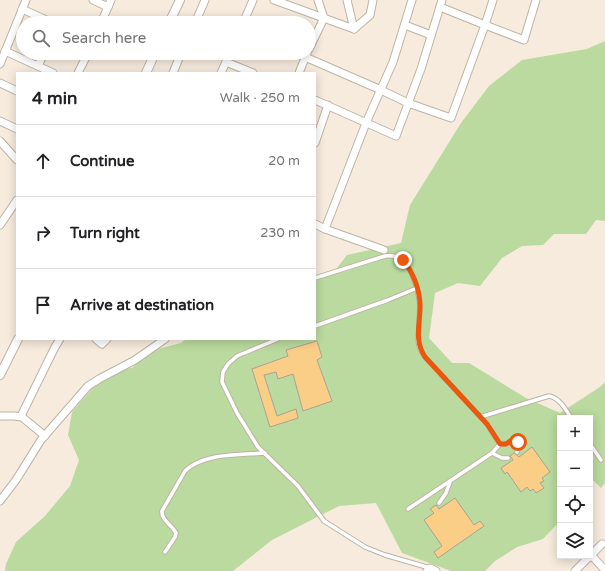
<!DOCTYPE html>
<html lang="en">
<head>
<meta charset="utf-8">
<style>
	:root { --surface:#fff; --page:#f6f6f6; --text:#202124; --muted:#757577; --line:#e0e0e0 }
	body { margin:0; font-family:"Varela Round",sans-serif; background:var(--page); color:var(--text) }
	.controls { position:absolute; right:12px; bottom:12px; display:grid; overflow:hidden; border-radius:0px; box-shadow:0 2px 10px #0003 }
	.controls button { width:36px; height:36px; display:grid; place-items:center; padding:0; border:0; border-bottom:1px solid var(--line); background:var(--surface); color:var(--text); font:20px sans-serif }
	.stop { position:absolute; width:12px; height:12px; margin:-9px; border:3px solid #ea580c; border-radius:50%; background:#fff }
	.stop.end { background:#ea580c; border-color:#fff; box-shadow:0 1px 4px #0008 }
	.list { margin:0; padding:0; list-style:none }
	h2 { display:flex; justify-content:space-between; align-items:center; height:52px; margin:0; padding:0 16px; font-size:17px }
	h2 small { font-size:13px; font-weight:400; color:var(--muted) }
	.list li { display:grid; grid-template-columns:26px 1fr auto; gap:12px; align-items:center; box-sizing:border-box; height:72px; padding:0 16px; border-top:1px solid var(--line) }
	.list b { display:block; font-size:15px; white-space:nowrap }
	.list em { font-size:13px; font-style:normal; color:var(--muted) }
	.icon { flex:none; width:22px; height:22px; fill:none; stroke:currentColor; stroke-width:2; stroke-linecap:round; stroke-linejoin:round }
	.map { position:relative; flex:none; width:605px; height:571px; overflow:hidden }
	.search { position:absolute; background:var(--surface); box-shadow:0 2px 10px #0003; left:16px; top:16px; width:300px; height:44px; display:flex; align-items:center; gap:10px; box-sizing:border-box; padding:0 14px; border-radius:22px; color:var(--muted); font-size:15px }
	.panel { position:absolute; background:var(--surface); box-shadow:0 2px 10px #0003; left:16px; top:72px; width:300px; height:268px; border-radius:0px }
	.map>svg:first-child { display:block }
	.green { fill:#bada9f }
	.building { fill:#fbce88; stroke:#aba294 }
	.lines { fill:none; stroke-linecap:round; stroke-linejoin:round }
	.service-casing { stroke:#beb4a6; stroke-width:5.5 }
	.minor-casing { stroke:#beb4a6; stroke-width:9 }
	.tertiary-casing { stroke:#beb4a6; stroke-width:10 }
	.service { stroke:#fff; stroke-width:3.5 }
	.minor { stroke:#fff; stroke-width:7 }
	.tertiary { stroke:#fff; stroke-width:8 }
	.route { stroke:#ea580c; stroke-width:5 }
</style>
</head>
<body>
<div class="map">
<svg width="605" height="571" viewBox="0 0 605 571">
	<rect width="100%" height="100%" fill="#f6ebdd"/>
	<!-- green -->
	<polygon class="green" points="605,41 605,221 596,220 586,234 554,234 543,245 522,246 502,258 480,286 458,283 435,293 429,338 452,363 469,363 526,398 560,413 600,387 605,382 605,483 601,488 590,477 590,418 560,418 560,529 556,525 543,539 517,547 495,561 485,571 451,571 402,553 376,503 339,506 272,540 233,571 5,571 6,564 16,542 45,516 70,486 79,460 68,435 72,412 96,384 116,370 132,368 150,351 181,343 186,339 315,339 315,275 334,272 347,255 401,243 410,205 461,123 489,86 522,60 587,49"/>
	<!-- building -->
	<g class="building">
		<polygon points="317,341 322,357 317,360 332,401 303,411 293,374 278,379 276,372 264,375 277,416 296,409 298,418 270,427 252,369 288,356 286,350"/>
		<polygon points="532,447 550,472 542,478 544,481 540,483 544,488 536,493 533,489 530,491 527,487 521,492 507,472 505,474 501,468 513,460 510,456 514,453 519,457"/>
		<polygon points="455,498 474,525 480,521 484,526 438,558 434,552 442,546 424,520 434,513 430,509 436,505 439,509"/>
	</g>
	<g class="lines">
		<!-- service casing -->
		<g class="service-casing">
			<g id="service">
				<path d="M315,278l70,-22c22,-3 26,16 32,32l-29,12 -73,26"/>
				<polyline points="278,339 237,356 228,364 223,372 222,382 237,413 258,447 298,486 324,521 365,547 385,555 430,568"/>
				<path d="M480,417l69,-21c11,2 17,14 22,22"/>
				<path d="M500,444h6l9,-6c4,5 5,8 2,14"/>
				<polyline points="590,444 601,460"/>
				<polyline points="492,453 502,458 508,458"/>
				<polyline points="439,503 446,493 450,482"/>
				<polyline points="408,509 492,453 500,444 487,424 425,357 420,349 418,341 420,305 417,288"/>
				<path d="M165,552l10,-15 1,-4c-4,-8 -15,-13 -14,-22l23,-40c18,-18 55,-16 80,-18"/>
			</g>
		</g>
		<!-- minor casing -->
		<g class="minor-casing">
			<g id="minor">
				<polyline points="93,0 108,7"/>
				<polyline points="274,0 354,29 370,15 373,0"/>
				<polyline points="347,0 354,29"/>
				<polyline points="493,0 485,25 524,40 536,0"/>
				<polyline points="22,9 53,23"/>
				<polyline points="101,23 111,0"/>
				<polyline points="195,23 205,0"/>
				<polyline points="243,23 253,0"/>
				<polyline points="405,25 431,35"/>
				<polyline points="309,49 324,18 318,0"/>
				<polyline points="5,51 53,73"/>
				<polyline points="296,53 381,90 408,103 451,118 485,25 440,7"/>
				<polyline points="226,62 253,73"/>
				<polyline points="0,64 26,0"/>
				<polyline points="38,66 44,53"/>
				<polyline points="78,73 88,53"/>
				<polyline points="173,73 181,53"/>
				<polyline points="221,73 230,53"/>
				<polyline points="299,73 307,53"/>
				<polyline points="0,83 17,91"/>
				<polyline points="315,100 396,136 421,69 442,0"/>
				<polyline points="0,121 17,129"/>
				<polyline points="0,141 17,160"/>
				<polyline points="315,143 328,105"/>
				<polyline points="315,224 325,229 384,250"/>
				<polyline points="0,225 17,200"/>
				<polyline points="325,229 366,123 393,62 412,0"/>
				<polyline points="96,339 102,344 107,339"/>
				<polyline points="0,416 14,416 22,417 45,436"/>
				<polyline points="21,416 55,347 60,339"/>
				<polyline points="0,501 16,480 41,440 88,386 99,379 135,360 165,339"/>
				<polyline points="591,555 605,570"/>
				<polyline points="590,556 602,544"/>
				<polyline points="427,571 430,568 436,571"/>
				<polyline points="575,571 590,556"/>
			</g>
		</g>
		<!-- tertiary casing -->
		<g class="tertiary-casing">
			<g id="tertiary">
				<polyline points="169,23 180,0"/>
				<polyline points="146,73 155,53"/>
				<polyline points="0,375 18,339"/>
			</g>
		</g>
		<!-- service -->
		<use href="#service" class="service"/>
		<!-- minor -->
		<use href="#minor" class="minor"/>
		<!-- tertiary -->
		<use href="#tertiary" class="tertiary"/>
	</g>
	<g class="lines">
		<!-- route -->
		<path class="route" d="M403,260c10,12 17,30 17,46 0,19 -6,34 5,51l62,67 13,20h6l9,-6 3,4"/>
	</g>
</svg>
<div class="controls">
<button>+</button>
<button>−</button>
<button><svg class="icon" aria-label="locate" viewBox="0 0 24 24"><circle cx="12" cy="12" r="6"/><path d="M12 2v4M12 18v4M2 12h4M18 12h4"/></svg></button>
<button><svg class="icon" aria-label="layers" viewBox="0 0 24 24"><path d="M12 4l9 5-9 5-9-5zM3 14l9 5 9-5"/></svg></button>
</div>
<div class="stop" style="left:518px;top:442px"></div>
<div class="stop end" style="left:403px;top:260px"></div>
<div class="search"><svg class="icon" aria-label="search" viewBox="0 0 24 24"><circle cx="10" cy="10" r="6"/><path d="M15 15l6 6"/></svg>Search here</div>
<section class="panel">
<h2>4 min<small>Walk · 250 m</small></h2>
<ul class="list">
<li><svg class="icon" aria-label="ahead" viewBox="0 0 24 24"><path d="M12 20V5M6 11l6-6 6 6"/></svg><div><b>Continue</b></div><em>20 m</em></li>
<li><svg class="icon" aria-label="right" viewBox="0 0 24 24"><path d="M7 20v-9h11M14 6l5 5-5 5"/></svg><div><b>Turn right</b></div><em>230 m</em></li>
<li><svg class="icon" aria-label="arrive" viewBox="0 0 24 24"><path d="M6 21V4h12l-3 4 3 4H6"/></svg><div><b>Arrive at destination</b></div></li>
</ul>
</section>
</div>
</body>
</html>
